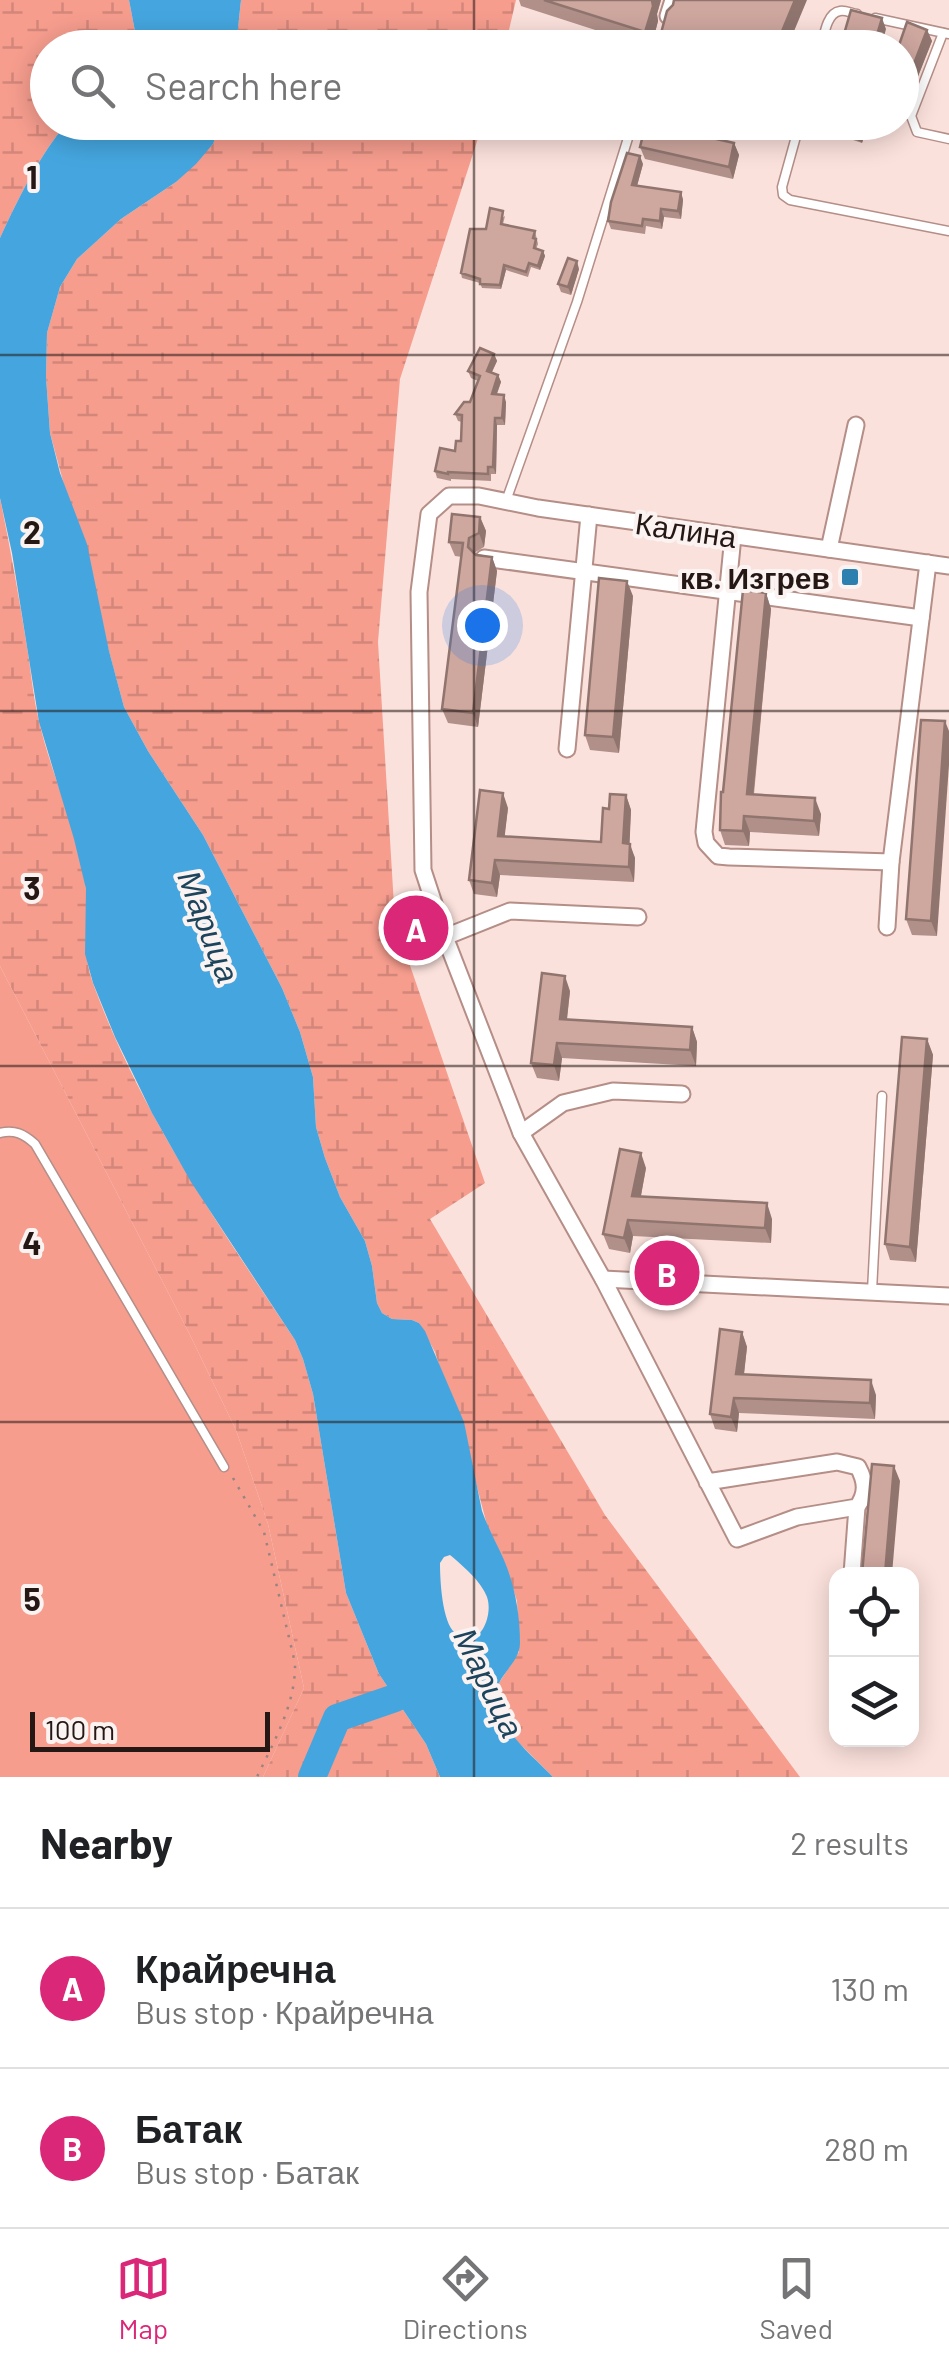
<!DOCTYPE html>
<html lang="en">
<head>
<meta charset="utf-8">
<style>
	:root { --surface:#fff; --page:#f6f6f6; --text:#202124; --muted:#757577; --line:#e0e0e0; --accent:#db2777 }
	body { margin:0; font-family:Barlow,sans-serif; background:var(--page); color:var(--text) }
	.controls { position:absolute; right:30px; bottom:30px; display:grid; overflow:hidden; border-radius:20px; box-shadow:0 5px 25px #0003 }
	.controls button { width:90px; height:90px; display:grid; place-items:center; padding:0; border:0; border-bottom:2px solid var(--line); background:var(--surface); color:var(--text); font:50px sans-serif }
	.scale { position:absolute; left:30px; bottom:25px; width:240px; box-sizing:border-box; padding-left:10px; border:5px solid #251714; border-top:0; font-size:28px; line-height:35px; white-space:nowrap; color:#251714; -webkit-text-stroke:8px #fbf3f1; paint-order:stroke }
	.you { position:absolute; left:482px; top:625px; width:35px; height:35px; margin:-25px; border:8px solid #fff; border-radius:50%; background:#1a73e8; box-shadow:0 0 0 15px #1a73e833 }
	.badge { display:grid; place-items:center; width:65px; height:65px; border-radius:50%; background:var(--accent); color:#fff; font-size:32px; font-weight:700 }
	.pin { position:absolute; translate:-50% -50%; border:5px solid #fff; box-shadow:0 2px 10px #0006 }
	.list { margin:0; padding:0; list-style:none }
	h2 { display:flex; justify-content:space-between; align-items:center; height:130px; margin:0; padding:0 40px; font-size:42px }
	h2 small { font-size:32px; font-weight:400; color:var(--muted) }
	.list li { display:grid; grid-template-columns:65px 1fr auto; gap:30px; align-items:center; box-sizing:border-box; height:160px; padding:0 40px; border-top:2px solid var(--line) }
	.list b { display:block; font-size:38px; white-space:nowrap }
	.list p { margin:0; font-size:32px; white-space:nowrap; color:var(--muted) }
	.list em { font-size:32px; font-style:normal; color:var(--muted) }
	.icon { flex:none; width:55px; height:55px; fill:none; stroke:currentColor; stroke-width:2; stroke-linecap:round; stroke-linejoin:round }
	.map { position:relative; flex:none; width:949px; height:1777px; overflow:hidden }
	.search { position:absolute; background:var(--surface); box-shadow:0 5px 25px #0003; left:30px; right:30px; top:30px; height:110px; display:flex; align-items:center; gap:25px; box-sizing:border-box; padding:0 35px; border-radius:55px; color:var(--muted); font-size:38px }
	.sheet { height:450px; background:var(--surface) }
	nav { display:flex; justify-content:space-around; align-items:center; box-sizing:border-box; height:140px; border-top:2px solid var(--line); background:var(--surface); font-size:28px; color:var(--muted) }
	nav a { display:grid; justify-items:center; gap:5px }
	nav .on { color:var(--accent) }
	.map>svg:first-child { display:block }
	.grass { fill:#f69d8e }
	.wetland { fill:url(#wetland-marsh) }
	.water { fill:#45a6df; fill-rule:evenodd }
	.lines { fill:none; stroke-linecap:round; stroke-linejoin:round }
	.river { stroke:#45a6df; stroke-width:28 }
	.service-casing { stroke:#b48e87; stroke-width:11 }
	.minor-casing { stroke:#b48e87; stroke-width:19 }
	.path { stroke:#988480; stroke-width:2.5; stroke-dasharray:2.5 8; stroke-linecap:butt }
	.service { stroke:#fff; stroke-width:8 }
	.minor { stroke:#fff; stroke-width:15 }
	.wall { fill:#b19089 }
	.shaded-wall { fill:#90756f }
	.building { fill:#cea79f; stroke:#90756f; stroke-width:2.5 }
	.grid { fill:none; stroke:#251714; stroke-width:2.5; stroke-opacity:0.55 }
	.poi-dot { fill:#2b80b0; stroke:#fbf3f1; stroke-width:4 }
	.labels { text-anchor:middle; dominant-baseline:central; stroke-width:8; stroke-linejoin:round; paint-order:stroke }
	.street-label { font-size:30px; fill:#251714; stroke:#fbf3f1 }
	.poi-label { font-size:30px; font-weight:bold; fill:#251714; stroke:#fbf3f1; text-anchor:end }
	.water-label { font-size:32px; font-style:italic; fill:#1c445c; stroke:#fbf3f1 }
	.grid-label { font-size:32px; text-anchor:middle; font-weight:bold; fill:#251714; stroke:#fbf3f1; stroke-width:8; stroke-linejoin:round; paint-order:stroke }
</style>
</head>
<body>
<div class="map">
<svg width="949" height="1777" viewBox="0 0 949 1777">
	<defs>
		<pattern id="wetland-marsh" width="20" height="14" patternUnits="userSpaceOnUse" patternTransform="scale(2.5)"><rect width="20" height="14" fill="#f69d8e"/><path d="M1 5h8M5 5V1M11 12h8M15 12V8" fill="none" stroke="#d3867a"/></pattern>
	</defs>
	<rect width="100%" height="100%" fill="#fbe1dc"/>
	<!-- grass -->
	<polygon class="grass" points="0,966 189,1333 236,1430 268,1524 304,1688 263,1777 0,1777"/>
	<!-- wetland -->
	<g class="wetland">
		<path d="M0,0h129l9,47 -90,1v74l19,1c-27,31 -50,78 -67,115z"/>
		<polygon points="241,0 516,0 505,47 236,48"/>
		<polygon points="221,123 483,123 400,379 378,642 395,922 485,1183 430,1219 605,1515 800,1777 553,1777 516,1740 497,1709 497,1686 519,1652 517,1601 505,1564 487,1525 476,1483 435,1352 419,1323 412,1320 392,1319 382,1313 377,1303 372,1266 365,1241 340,1197 325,1158 316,1127 313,1077 300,1032 282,988 203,835 148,751 124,707 50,433 46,377 47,333 60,287 77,259 121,219 176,182 213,144"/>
		<path d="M0,498c10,49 19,99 27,149 4,24 6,50 12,74 12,54 41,113 47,168 3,37 -6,59 8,97 47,128 126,241 201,354l8,19 10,35 33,199 33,81 47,70 14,33h-177l41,-89 -36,-164 -32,-94 -47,-97 -189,-367z"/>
	</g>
	<!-- water -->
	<g class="water">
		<polygon points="129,0 241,0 236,47 138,47"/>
		<path d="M67,123h154l-8,21 -17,20 -20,18 -55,37 -44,40 -17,28 -13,46 -1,44 4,56 10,40 27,71 22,107 15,56 24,44 55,84 79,153 18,44 13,45 3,50 9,31 15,39 25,44 7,25 5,37 5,10 10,6 20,1 7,3 6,8 39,91 18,89c6,17 15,33 22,49 11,26 16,55 16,83 0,16 -14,26 -21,40 -17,33 33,72 54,94h-113l-14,-33 -47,-70 -33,-81 -33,-199 -10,-35 -8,-19 -104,-158 -39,-69 -37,-76 -22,-54 -8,-29 1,-65 -12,-50 -35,-117 -27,-169 -12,-55v-260c17,-37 40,-84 67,-115zM450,1555c13,11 31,26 37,42 7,20 -9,56 -32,36 -13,-11 -15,-53 -15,-70l4,-6z"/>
	</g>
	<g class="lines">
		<!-- river -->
		<polyline class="river" points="312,1777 337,1718 395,1698 428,1680"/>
		<!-- service casing -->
		<g class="service-casing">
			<g id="service">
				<polyline points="875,18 949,34"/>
				<path d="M821,48c3,-11 5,-35 19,-37 5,-1 11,2 17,3"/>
				<polyline points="902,113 911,116 917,132 949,139"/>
				<polyline points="911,116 943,33"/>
				<polyline points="800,122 782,187 783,195 790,200 949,231"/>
				<polyline points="506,501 577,302 633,122"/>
				<path d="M0,1133c14,-4 24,1 35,11l189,323"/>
				<polyline points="872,1291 882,1096"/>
			</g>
		</g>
		<!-- minor casing -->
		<g class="minor-casing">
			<g id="minor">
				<polyline points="668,16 673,0"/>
				<polyline points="733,536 704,832 706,843 718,856 729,857 891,862"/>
				<polyline points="829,549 856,425"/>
				<polyline points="484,558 921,618"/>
				<polyline points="567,749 589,515"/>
				<polyline points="887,927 891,862 928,563"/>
				<polyline points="445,937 510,911 638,917"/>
				<polyline points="521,1133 563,1103 613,1091 682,1094"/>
				<polyline points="603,1279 949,1296"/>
				<path d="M707,1482l130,-20 21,5c8,15 9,26 -1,40l-60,10 -60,22 -134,-260 -82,-146 -76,-196 -22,-67 -4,-278 10,-78 20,-18h30l59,12 411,58"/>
				<polyline points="852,1574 857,1507"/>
			</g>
		</g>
		<!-- path -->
		<path class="path" d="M233,1478l31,54 31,131c1,41 -21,78 -38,114"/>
		<!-- service -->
		<use href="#service" class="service"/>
		<!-- minor -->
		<use href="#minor" class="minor"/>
	</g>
	<!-- wall -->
	<g class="wall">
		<polygon points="519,0 661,0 657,14 658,21 651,48 521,6"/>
		<polygon points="927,30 932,41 909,99 902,96 902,48"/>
		<polygon points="867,127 862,143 850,139 848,135"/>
		<polygon points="734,143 739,155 733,179 645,159 640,147"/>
		<polygon points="643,164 637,186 681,192 683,200 681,219 664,217 662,229 646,226 645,234 611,229 608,221"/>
		<polygon points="505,216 503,224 535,231 538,244 536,249 543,251 545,256 540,270 531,267 528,277 506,270 501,289 482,288 480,283 462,278 461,273 486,229"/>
		<polygon points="579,269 571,295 561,292 558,284"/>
		<polygon points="494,354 497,361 492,372 498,375 501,382 497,394 506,402 505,425 497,425 496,474 491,474 491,481 451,479 451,481 437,478 435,471 455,451 461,441 462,422 458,421 455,414 470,402 478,381 471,378 468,371"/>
		<polygon points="480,517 486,531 484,547 474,553 492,557 497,571 478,727 448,723 442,709 462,557 455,556 449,542"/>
		<polygon points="766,593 771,609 754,794 821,814 819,836 750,832 749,846 725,845 720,830 723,792"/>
		<polygon points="633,596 619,753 590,750 585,735"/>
		<polygon points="921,720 937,936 912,935 906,919"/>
		<polygon points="626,795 631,810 629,844 635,858 634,882 500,875 497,897 474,894 469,880 508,808 504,837 601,842 609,809"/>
		<polygon points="570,991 567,1020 692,1027 697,1042 696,1066 562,1058 559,1081 537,1078 531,1063"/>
		<polygon points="927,1039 933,1055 916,1262 890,1260 885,1244"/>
		<polygon points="646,1168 641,1196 772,1219 771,1243 633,1236 630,1253 609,1249 603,1234"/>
		<polygon points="742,1332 747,1347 744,1375 876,1395 875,1419 739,1413 737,1432 715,1429 710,1414"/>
	</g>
	<!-- shaded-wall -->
	<g class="shaded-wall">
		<polygon points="652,0 661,0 657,14 658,21 651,48 645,32"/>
		<polygon points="795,0 807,0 787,48 780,48 778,41"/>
		<polygon points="882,18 886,29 881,48 873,48"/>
		<polygon points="927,30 932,41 909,99 905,87"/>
		<polygon points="866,123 867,127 862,143 860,140"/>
		<polygon points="734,143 739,155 733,179 729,167"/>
		<polygon points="640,156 643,164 635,193 632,185"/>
		<polygon points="681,192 683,200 681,219 678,211"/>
		<polygon points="661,209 664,217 662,229 660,221"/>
		<polygon points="543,251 545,256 540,270 538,266"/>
		<polygon points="577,261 579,269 571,295 568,287"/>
		<polygon points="504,265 506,270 501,289 500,285"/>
		<polygon points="494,354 497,361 489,378 487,371"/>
		<polygon points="498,375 501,382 494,401 492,394"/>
		<polygon points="504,395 506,402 505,425 502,418"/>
		<polygon points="495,418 497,425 496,474 493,467"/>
		<polygon points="480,517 486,531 484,547 479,533"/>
		<polygon points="492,557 497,571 478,727 473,713"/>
		<polygon points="627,581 633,596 619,753 613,737"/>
		<polygon points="766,593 771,609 752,809 747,794"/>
		<polygon points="945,721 949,731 949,765 937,936 931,921"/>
		<polygon points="503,793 508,808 503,851 498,836"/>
		<polygon points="626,795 631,810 629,858 623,843"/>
		<polygon points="815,798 821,814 819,836 814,821"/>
		<polygon points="744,816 750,832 749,846 743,831"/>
		<polygon points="630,844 635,858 634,882 629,867"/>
		<polygon points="495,860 500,875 497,897 492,883"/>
		<polygon points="565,976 570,991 565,1035 560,1019"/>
		<polygon points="692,1027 697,1042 696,1066 690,1050"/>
		<polygon points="927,1039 933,1055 916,1262 910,1247"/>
		<polygon points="557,1043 562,1058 559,1081 554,1065"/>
		<polygon points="641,1153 646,1168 638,1211 632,1196"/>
		<polygon points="767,1203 772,1219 771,1243 765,1228"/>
		<polygon points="628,1220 633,1236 630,1253 624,1238"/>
		<polygon points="742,1332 747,1347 742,1390 736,1374"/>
		<polygon points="871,1380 876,1395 875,1419 870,1403"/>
		<polygon points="734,1398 739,1413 737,1432 731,1417"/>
		<polygon points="894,1466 900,1481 892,1574 885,1574"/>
	</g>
	<!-- building -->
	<g class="building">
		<polygon points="544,0 652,0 653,6 645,32"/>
		<polygon points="674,0 795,0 778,41 784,43 783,48 657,48 667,11 673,5"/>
		<polygon points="851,10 882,18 873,48 840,48"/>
		<polygon points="907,22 927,30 905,87 902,86 902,48 898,48"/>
		<polygon points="852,122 866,123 860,140 848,135"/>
		<polygon points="646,123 734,143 729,167 640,147"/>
		<polygon points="627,153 640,156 632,185 681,192 678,211 661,209 660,221 643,219 642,226 608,221 611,202"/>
		<polygon points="490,208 503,211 501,224 535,231 533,238 536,239 534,248 543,251 538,266 529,263 526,272 504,265 500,285 480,284 480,279 461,273 470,229 486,229"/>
		<polygon points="568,258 577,261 568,287 558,284"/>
		<polygon points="480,348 494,354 487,371 498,375 492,394 504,395 502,418 495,418 493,467 488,467 488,474 448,472 448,474 435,471 440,448 455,451 456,441 461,441 462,415 455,414 464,402 470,402 480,376 468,371"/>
		<polygon points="452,514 480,517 479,533 469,538 468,547 476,555 492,557 473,713 442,709 463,543 449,542"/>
		<polygon points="599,578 627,581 613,737 585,735"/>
		<polygon points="743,590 766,593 747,794 815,798 814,821 744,816 743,831 720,830 721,792 723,792"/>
		<polygon points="921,720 945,721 931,921 906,919"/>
		<polygon points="480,790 503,793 498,836 601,842 603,808 609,809 610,794 626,795 623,843 630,844 629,867 495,860 492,883 469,880"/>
		<polygon points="542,973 565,976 560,1019 692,1027 690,1050 557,1043 554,1065 531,1063"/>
		<polygon points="902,1037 927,1039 910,1247 885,1244"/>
		<polygon points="620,1149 641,1153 632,1196 767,1203 765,1228 628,1220 624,1238 603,1234"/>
		<polygon points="720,1329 742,1332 736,1374 871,1380 870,1403 734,1398 731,1417 710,1414"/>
		<polygon points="872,1464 894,1466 885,1574 862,1574"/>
	</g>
	<!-- grid -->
	<path class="grid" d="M474,0v48M474,122v1655M0,355h949M0,711h949M0,1066h949M0,1422h949"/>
	<!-- markers -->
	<rect class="poi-dot" x="840" y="567" width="20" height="20" rx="5"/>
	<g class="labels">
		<!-- street labels -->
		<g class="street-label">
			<text transform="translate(686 529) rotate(8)">Калина</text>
		</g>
		<!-- poi labels -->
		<g class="poi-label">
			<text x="830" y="577">кв. Изгрев</text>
		</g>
		<!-- water labels -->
		<g class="water-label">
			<text transform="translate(210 926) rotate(69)">Марица</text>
			<text transform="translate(490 1682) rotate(64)">Марица</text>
		</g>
	</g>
	<g class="grid-label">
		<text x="32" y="189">1</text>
		<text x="32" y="544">2</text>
		<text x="32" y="900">3</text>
		<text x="32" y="1255">4</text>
		<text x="32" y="1611">5</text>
	</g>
</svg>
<div class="controls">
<button><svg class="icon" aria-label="locate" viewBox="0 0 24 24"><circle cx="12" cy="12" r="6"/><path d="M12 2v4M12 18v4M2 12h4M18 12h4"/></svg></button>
<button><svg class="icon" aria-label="layers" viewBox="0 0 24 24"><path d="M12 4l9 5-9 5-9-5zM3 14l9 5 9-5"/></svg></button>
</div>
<div class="scale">100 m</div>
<div class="you"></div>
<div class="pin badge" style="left:416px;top:928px">A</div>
<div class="pin badge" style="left:667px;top:1273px">B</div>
<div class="search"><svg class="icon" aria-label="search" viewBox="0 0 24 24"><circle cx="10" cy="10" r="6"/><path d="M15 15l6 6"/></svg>Search here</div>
</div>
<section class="sheet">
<h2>Nearby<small>2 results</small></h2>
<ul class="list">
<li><span class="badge">A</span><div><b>Крайречна</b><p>Bus stop · Крайречна</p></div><em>130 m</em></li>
<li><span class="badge">B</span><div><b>Батак</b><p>Bus stop · Батак</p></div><em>280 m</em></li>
</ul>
</section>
<nav>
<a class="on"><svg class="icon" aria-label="map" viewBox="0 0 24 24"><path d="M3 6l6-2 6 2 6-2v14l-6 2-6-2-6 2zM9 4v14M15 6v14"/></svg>Map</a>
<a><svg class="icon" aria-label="directions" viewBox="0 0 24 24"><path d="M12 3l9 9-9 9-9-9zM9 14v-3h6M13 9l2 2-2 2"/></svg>Directions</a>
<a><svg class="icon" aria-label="saved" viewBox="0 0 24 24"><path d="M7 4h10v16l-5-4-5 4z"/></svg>Saved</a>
</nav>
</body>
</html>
